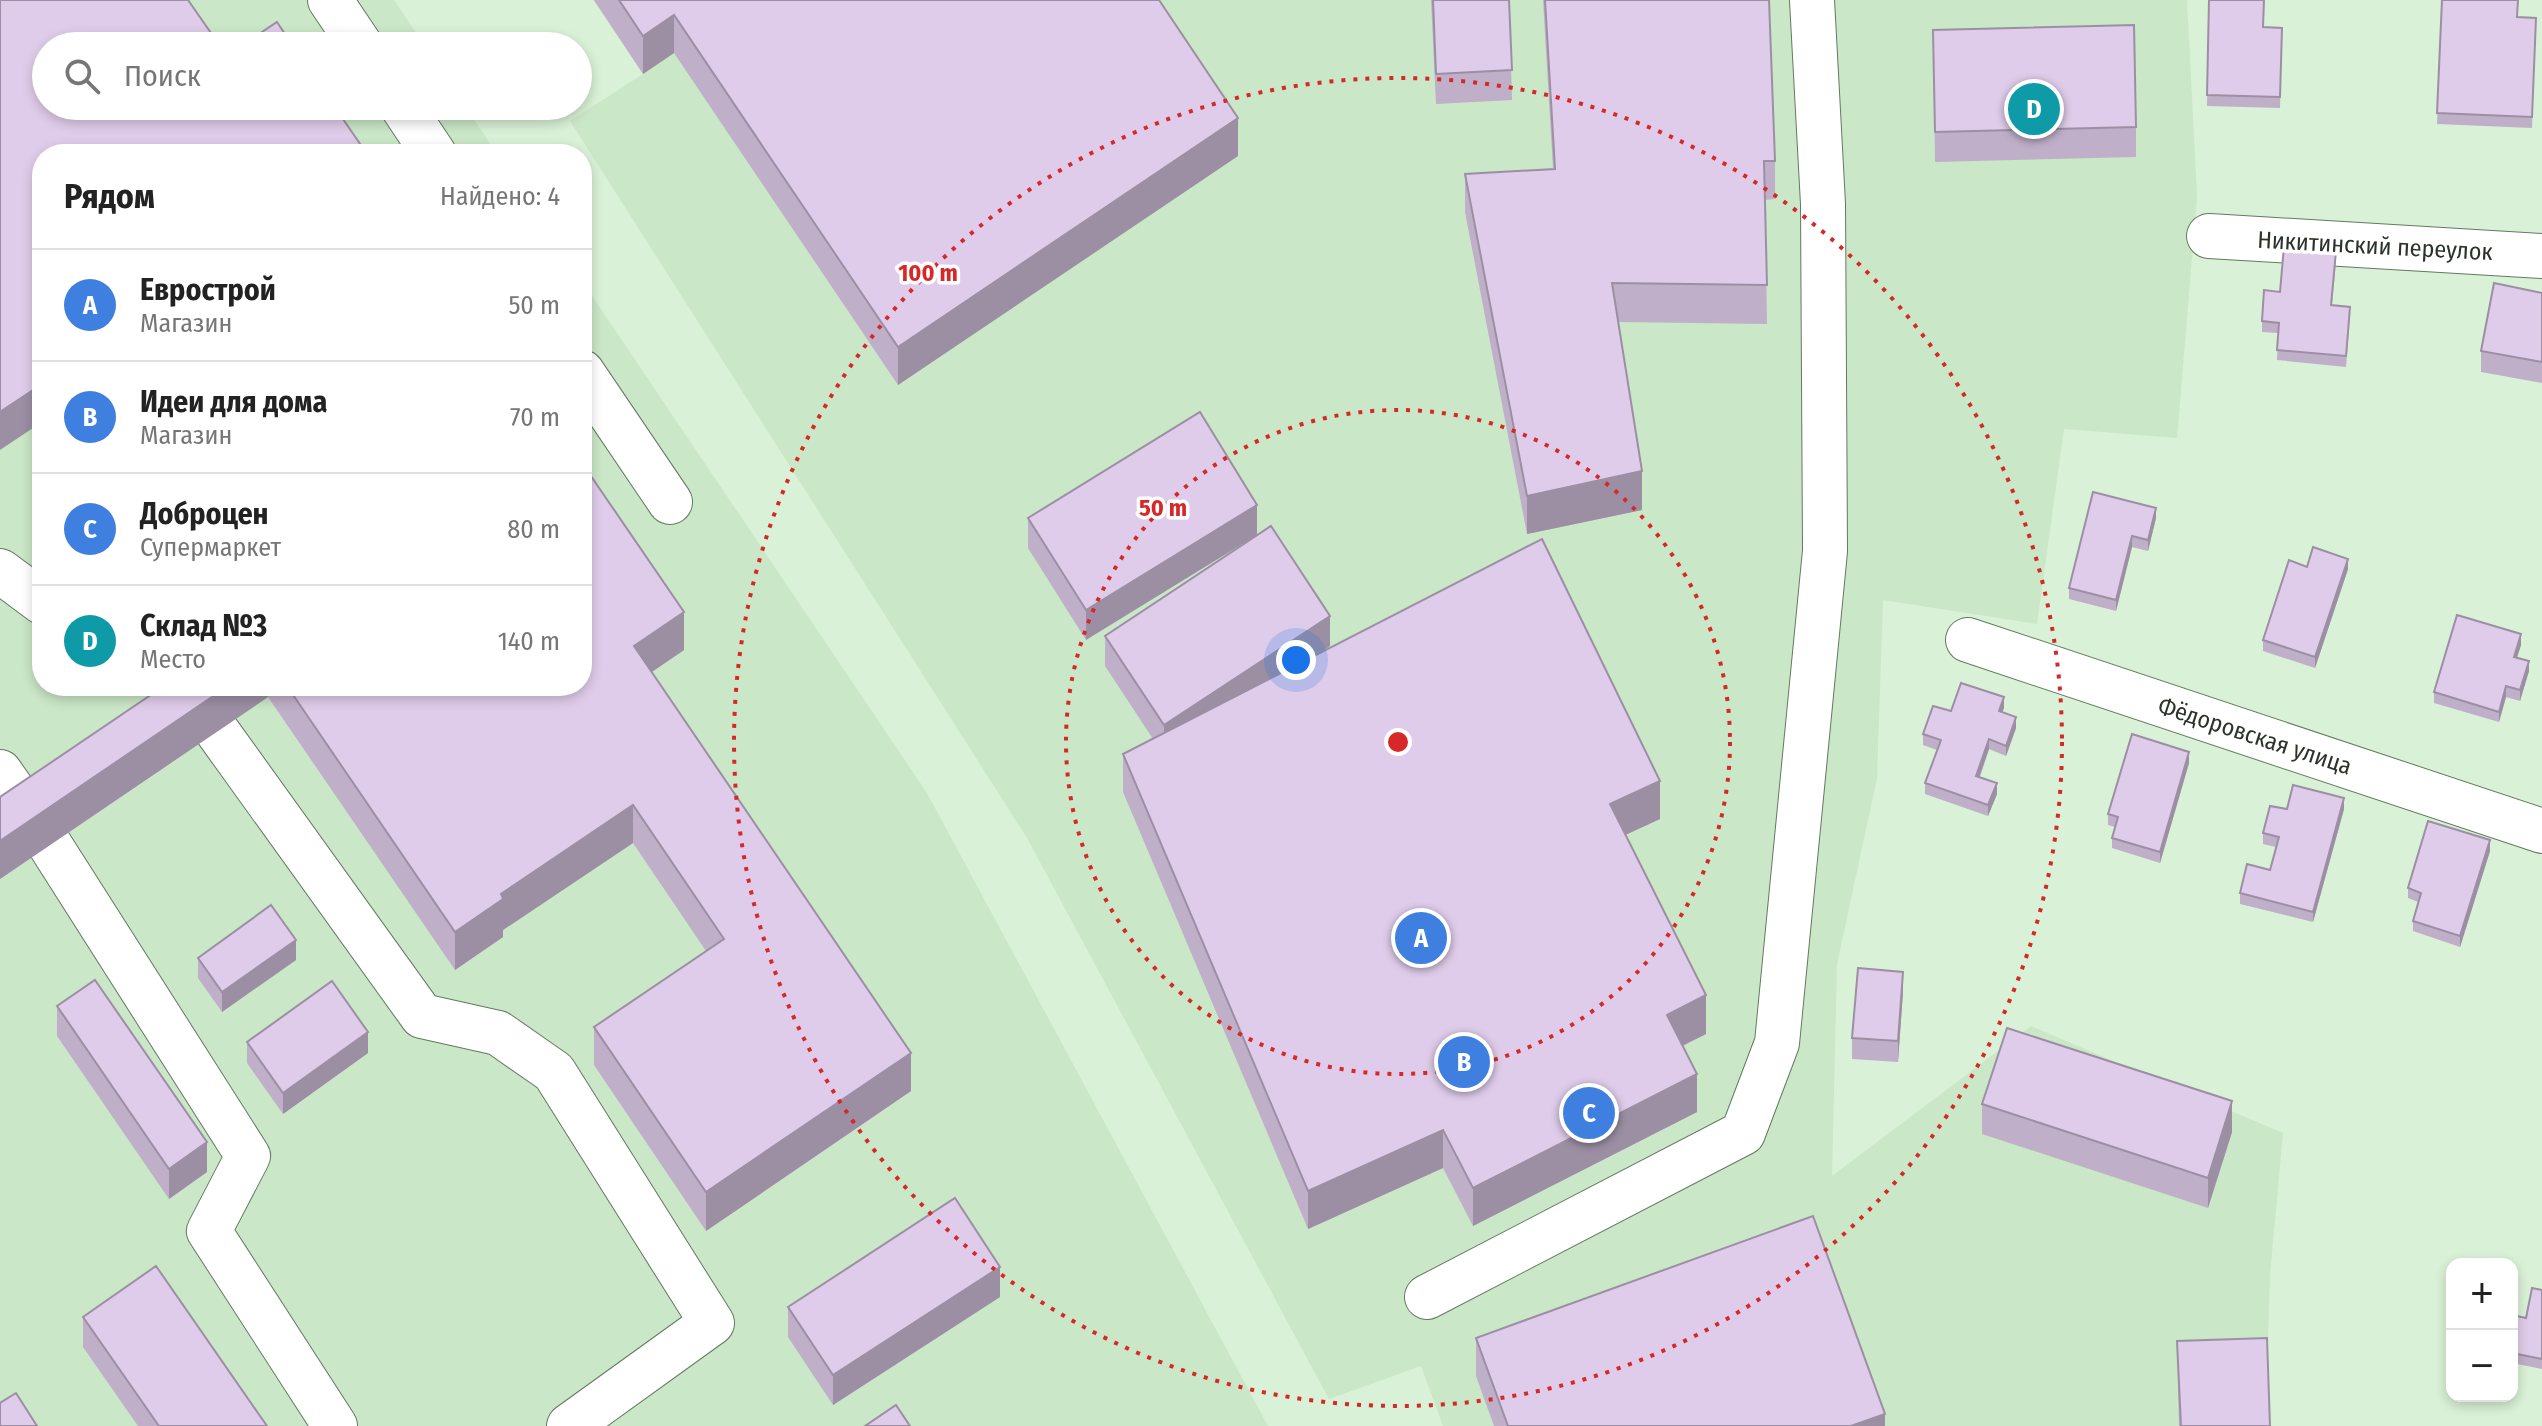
<!DOCTYPE html>
<html lang="ru">
<head>
<meta charset="utf-8">
<style>
	:root { --surface:#fff; --page:#f6f6f6; --text:#222; --muted:#767676; --line:#e0e0e0; --accent:#873aab }
	body { margin:0; font-family:"Fira Sans Condensed",sans-serif; background:var(--page); color:var(--text) }
	.controls { position:absolute; right:24px; bottom:24px; display:grid; overflow:hidden; border-radius:16px; box-shadow:0 4px 12px #0003 }
	.controls button { width:72px; height:72px; display:grid; place-items:center; padding:0; border:0; border-bottom:2px solid var(--line); background:var(--surface); color:var(--text); font:40px sans-serif }
	.you { position:absolute; left:1296px; top:660px; width:28px; height:28px; margin:-20px; border:6px solid #fff; border-radius:50%; background:#1a73e8; box-shadow:0 0 0 12px #1a73e833 }
	.badge { display:grid; place-items:center; width:52px; height:52px; border-radius:50%; background:var(--accent); color:#fff; font-size:26px; font-weight:700 }
	.pin { position:absolute; translate:-50% -50%; border:4px solid #fff; box-shadow:0 2px 8px #0006 }
	.list { margin:0; padding:0; list-style:none }
	h2 { display:flex; justify-content:space-between; align-items:center; height:104px; margin:0; padding:0 32px; font-size:34px }
	h2 small { font-size:26px; font-weight:400; color:var(--muted) }
	.list li { display:grid; grid-template-columns:52px 1fr auto; gap:24px; align-items:center; box-sizing:border-box; height:112px; padding:0 32px; border-top:2px solid var(--line) }
	.list b { display:block; font-size:30px; white-space:nowrap }
	.list p { margin:0; font-size:26px; white-space:nowrap; color:var(--muted) }
	.list em { font-size:26px; font-style:normal; color:var(--muted) }
	.icon { flex:none; width:44px; height:44px; fill:none; stroke:currentColor; stroke-width:2; stroke-linecap:round; stroke-linejoin:round }
	.map { position:relative; flex:none; width:2542px; height:1426px; overflow:hidden }
	.search { position:absolute; background:var(--surface); box-shadow:0 4px 12px #0003; left:32px; top:32px; width:560px; height:88px; display:flex; align-items:center; gap:20px; box-sizing:border-box; padding:0 28px; border-radius:44px; color:var(--muted); font-size:30px }
	.panel { position:absolute; background:var(--surface); box-shadow:0 4px 12px #0003; left:32px; top:144px; width:560px; height:552px; border-radius:32px }
	.map>svg:first-child { display:block }
	.built { fill:#cae7c7 }
	.lines { fill:none; stroke-linecap:round; stroke-linejoin:round }
	.minor-casing { stroke:#647961; stroke-width:46 }
	.minor { stroke:#fff; stroke-width:44 }
	.wall { fill:#c0afc9 }
	.shaded-wall { fill:#9c8fa4 }
	.building { fill:#dfccea; stroke:#9c8fa4; stroke-width:2 }
	.ring { fill:none; stroke:#d62828; stroke-width:4; stroke-dasharray:4 8 }
	.labels { text-anchor:middle; dominant-baseline:central; stroke-width:7; stroke-linejoin:round; paint-order:stroke }
	.street-label { font-size:24px; fill:#2b342a; stroke:#fff }
	.centre { fill:#d62828; stroke:#fff; stroke-width:4 }
	.ring-label { font-size:24px; text-anchor:middle; font-weight:bold; fill:#d62828; stroke:#fff; stroke-width:7; stroke-linejoin:round; paint-order:stroke }
</style>
</head>
<body>
<div class="map">
<svg width="2542" height="1426" viewBox="0 0 2542 1426">
	<rect width="100%" height="100%" fill="#d9f1d6"/>
	<!-- built -->
	<g class="built">
		<polygon points="0,0 394,0 425,46 46,46 46,106 465,106 497,154 42,154 42,686 582,686 582,281 927,793 1268,1426 0,1426"/>
		<polygon points="593,0 2187,0 2197,197 2177,438 2064,429 2037,624 1883,600 1877,778 1837,964 1832,1176 2031,1026 2283,1133 2270,1275 2267,1368 2269,1426 1443,1426 1421,1366 1329,1399 1027,838 570,121 643,74"/>
	</g>
	<g class="lines">
		<!-- minor casing -->
		<g class="minor-casing">
			<g id="minor">
				<polyline points="330,0 361,46"/>
				<polyline points="402,106 434,154"/>
				<polyline points="2209,236 2542,256"/>
				<polyline points="582,372 670,502"/>
				<polyline points="0,571 42,602"/>
				<polyline points="1968,640 2542,831"/>
				<polyline points="217,731 422,1016 498,1033 554,1072 712,1323 569,1426"/>
				<polyline points="0,772 30,815"/>
				<polyline points="50,845 248,1156 209,1231 335,1426"/>
				<polyline points="1427,1297 1743,1133 1777,1043 1825,551 1823,204 1812,0"/>
			</g>
		</g>
		<!-- minor -->
		<use href="#minor" class="minor"/>
	</g>
	<!-- wall -->
	<g class="wall">
		<polygon points="594,0 1159,0 1238,156 898,385 674,53 643,74"/>
		<polygon points="1431,0 1509,0 1512,100 1436,104"/>
		<polygon points="1543,0 1769,0 1775,161 1775,199 1765,200 1767,324 1618,322 1642,510 1527,534 1465,212 1465,174 1553,169"/>
		<polygon points="2209,0 2263,27 2282,28 2280,108 2207,106"/>
		<polygon points="2442,0 2517,17 2536,18 2532,128 2437,124"/>
		<polygon points="1933,30 2136,127 2136,157 1935,162"/>
		<polygon points="2336,261 2332,305 2350,318 2346,367 2277,360 2278,333 2262,332 2262,321 2280,292"/>
		<polygon points="2542,293 2542,383 2481,372 2481,351"/>
		<polygon points="1200,412 1086,640 1028,548 1028,518"/>
		<polygon points="2093,492 2156,518 2148,551 2132,547 2116,611 2069,599 2069,588"/>
		<polygon points="2307,567 2348,569 2315,668 2263,651 2263,640"/>
		<polygon points="1105,636 1330,646 1318,654 1660,819 1625,835 1706,1034 1683,1046 1697,1112 1473,1226 1443,1168 1308,1229 1123,792 1123,754 1153,739 1105,666"/>
		<polygon points="2521,645 2517,657 2529,671 2520,701 2506,697 2499,722 2434,703 2434,692"/>
		<polygon points="684,650 652,672 911,1091 706,1231 594,1065 594,1027 706,951 633,843 503,930 503,937 455,970 268,697 0,879 0,797 164,686 582,686"/>
		<polygon points="2004,708 2002,712 2016,728 2006,756 1989,749 1980,777 1997,794 1988,816 1925,794 1925,783 1937,750 1923,745 1923,734 1951,711"/>
		<polygon points="2189,763 2160,863 2112,848 2112,838 2115,827 2108,825 2108,814"/>
		<polygon points="2287,809 2344,809 2313,922 2240,904 2240,893 2270,870 2276,847 2263,844 2263,833"/>
		<polygon points="2490,851 2460,947 2413,931 2413,921 2418,902 2408,898 2408,888"/>
		<polygon points="198,958 296,960 222,1012 198,978"/>
		<polygon points="1903,992 1898,1062 1852,1059 1852,1038"/>
		<polygon points="57,1006 207,1172 169,1199 57,1036"/>
		<polygon points="247,1042 368,1053 283,1114 247,1063"/>
		<polygon points="1982,1104 2232,1132 2208,1208 1982,1134"/>
		<polygon points="2542,1290 2542,1369 2512,1363 2512,1315 2526,1318"/>
		<polygon points="1000,1297 833,1405 788,1337 788,1307"/>
		<polygon points="83,1317 267,1426 138,1426 83,1347"/>
		<polygon points="1476,1338 1885,1426 1494,1426 1476,1376"/>
		<polygon points="2177,1341 2270,1426 2179,1426"/>
	</g>
	<!-- shaded-wall -->
	<g class="shaded-wall">
		<polygon points="674,15 674,53 643,74 643,36"/>
		<polygon points="1238,118 1238,156 898,385 898,347"/>
		<polygon points="42,384 42,422 0,450 0,412"/>
		<polygon points="1642,471 1642,510 1527,534 1527,496"/>
		<polygon points="1257,505 1257,535 1086,640 1086,610"/>
		<polygon points="2156,508 2156,518 2148,551 2148,540"/>
		<polygon points="2132,536 2132,547 2116,611 2116,600"/>
		<polygon points="2348,559 2348,569 2315,668 2315,657"/>
		<polygon points="684,612 684,650 634,684 634,646"/>
		<polygon points="1330,616 1330,646 1164,755 1164,725"/>
		<polygon points="2521,634 2521,645 2514,667 2514,657"/>
		<polygon points="2529,661 2529,671 2520,701 2520,690"/>
		<polygon points="228,686 268,686 268,697 0,879 0,841"/>
		<polygon points="2506,686 2506,697 2499,722 2499,712"/>
		<polygon points="2004,697 2004,708 1999,721 1999,711"/>
		<polygon points="2016,717 2016,728 2006,756 2006,746"/>
		<polygon points="1989,739 1989,749 1976,786 1976,776"/>
		<polygon points="2189,752 2189,763 2160,863 2160,852"/>
		<polygon points="1660,781 1660,819 1610,842 1610,804"/>
		<polygon points="1997,783 1997,794 1988,816 1988,805"/>
		<polygon points="2344,798 2344,809 2313,922 2313,912"/>
		<polygon points="633,805 633,843 503,930 503,937 455,970 455,932 501,894"/>
		<polygon points="2490,840 2490,851 2460,947 2460,936"/>
		<polygon points="296,940 296,960 222,1012 222,992"/>
		<polygon points="1903,972 1903,992 1898,1062 1898,1041"/>
		<polygon points="1706,995 1706,1034 1667,1053 1667,1015"/>
		<polygon points="368,1032 368,1053 283,1114 283,1093"/>
		<polygon points="911,1053 911,1091 706,1231 706,1192"/>
		<polygon points="1697,1074 1697,1112 1473,1226 1473,1188"/>
		<polygon points="2232,1101 2232,1132 2208,1208 2208,1178"/>
		<polygon points="1443,1130 1443,1168 1308,1229 1308,1191"/>
		<polygon points="207,1142 207,1172 169,1199 169,1169"/>
		<polygon points="1000,1267 1000,1297 833,1405 833,1375"/>
		<polygon points="1885,1414 1885,1426 1851,1426"/>
	</g>
	<!-- building -->
	<g class="building">
		<polygon points="0,0 188,0 220,46 46,46 46,106 334,106 367,154 42,154 42,384 0,412"/>
		<polygon points="619,0 1159,0 1238,118 898,347 674,15 643,36"/>
		<polygon points="1433,0 1509,0 1512,70 1436,74"/>
		<polygon points="1545,0 1769,0 1775,161 1764,161 1767,285 1612,283 1642,471 1527,496 1465,174 1555,169"/>
		<polygon points="2209,0 2264,0 2263,27 2282,28 2280,97 2207,95"/>
		<polygon points="2442,0 2518,0 2517,17 2536,18 2532,117 2437,113"/>
		<polygon points="277,22 293,46 241,46"/>
		<polygon points="2134,25 2136,127 1935,132 1933,30"/>
		<polygon points="2284,246 2336,251 2331,305 2350,307 2346,356 2277,350 2279,323 2262,321 2264,290 2280,292"/>
		<polygon points="2494,283 2542,293 2542,362 2481,351"/>
		<polygon points="1200,412 1257,505 1086,610 1028,518"/>
		<polygon points="582,463 684,612 634,646 911,1053 706,1192 594,1027 724,939 633,805 501,894 503,899 455,932 287,686 582,686"/>
		<polygon points="2093,492 2156,508 2148,540 2132,536 2116,600 2069,588"/>
		<polygon points="1271,526 1330,616 1164,725 1105,636"/>
		<polygon points="1542,539 1660,781 1610,804 1706,995 1667,1015 1697,1074 1473,1188 1443,1130 1308,1191 1123,754"/>
		<polygon points="2313,547 2348,559 2315,657 2263,640 2289,560 2307,567"/>
		<polygon points="2457,615 2521,634 2514,657 2529,661 2520,690 2506,686 2499,712 2434,692"/>
		<polygon points="1961,683 2004,697 1999,711 2016,717 2006,746 1989,739 1976,776 1997,783 1988,805 1925,783 1941,740 1923,734 1933,706 1951,711"/>
		<polygon points="164,686 228,686 0,841 0,797"/>
		<polygon points="2132,734 2189,752 2160,852 2112,838 2118,817 2108,814"/>
		<polygon points="2293,785 2344,798 2313,912 2240,893 2247,864 2270,870 2279,837 2263,833 2270,806 2287,809"/>
		<polygon points="2428,821 2490,840 2460,936 2413,921 2421,893 2408,888"/>
		<polygon points="271,905 296,940 222,992 198,958"/>
		<polygon points="1858,968 1903,972 1898,1041 1852,1038"/>
		<polygon points="95,980 207,1142 169,1169 57,1006"/>
		<polygon points="332,981 368,1032 283,1093 247,1042"/>
		<polygon points="2007,1028 2232,1101 2208,1178 1982,1104"/>
		<polygon points="955,1198 1000,1267 833,1375 788,1307"/>
		<polygon points="1813,1216 1885,1414 1851,1426 1508,1426 1476,1338"/>
		<polygon points="156,1266 267,1426 159,1426 83,1317"/>
		<polygon points="2532,1288 2542,1290 2542,1359 2512,1353 2512,1315 2526,1318"/>
		<polygon points="2267,1338 2270,1426 2181,1426 2177,1341"/>
		<polygon points="16,1393 37,1426 0,1426 0,1403"/>
		<polygon points="896,1405 910,1426 865,1426"/>
	</g>
	<!-- distance rings -->
	<g class="ring">
		<circle cx="1398" cy="742" r="332"/>
		<circle cx="1398" cy="742" r="664"/>
	</g>
	<g class="labels">
		<!-- street labels -->
		<g class="street-label">
			<text transform="translate(2375 246) rotate(3)">Никитинский переулок</text>
			<text transform="translate(2255 736) rotate(18)">Фёдоровская улица</text>
		</g>
	</g>
	<circle cx="1398" cy="742" r="12" class="centre"/>
	<g class="ring-label">
		<text x="928" y="281">100 m</text>
		<text x="1163" y="516">50 m</text>
	</g>
</svg>
<div class="controls">
<button>+</button>
<button>−</button>
</div>
<div class="you"></div>
<div class="pin badge" style="left:1421px;top:938px;background:#3f7fe0">A</div>
<div class="pin badge" style="left:1464px;top:1062px;background:#3f7fe0">B</div>
<div class="pin badge" style="left:1589px;top:1113px;background:#3f7fe0">C</div>
<div class="pin badge" style="left:2034px;top:109px;background:#0f9aa8">D</div>
<div class="search"><svg class="icon" aria-label="search" viewBox="0 0 24 24"><circle cx="10" cy="10" r="6"/><path d="M15 15l6 6"/></svg>Поиск</div>
<section class="panel">
<h2>Рядом<small>Найдено: 4</small></h2>
<ul class="list">
<li><span class="badge" style="background:#3f7fe0">A</span><div><b>Еврострой</b><p>Магазин</p></div><em>50 m</em></li>
<li><span class="badge" style="background:#3f7fe0">B</span><div><b>Идеи для дома</b><p>Магазин</p></div><em>70 m</em></li>
<li><span class="badge" style="background:#3f7fe0">C</span><div><b>Доброцен</b><p>Супермаркет</p></div><em>80 m</em></li>
<li><span class="badge" style="background:#0f9aa8">D</span><div><b>Склад №3</b><p>Место</p></div><em>140 m</em></li>
</ul>
</section>
</div>
</body>
</html>
